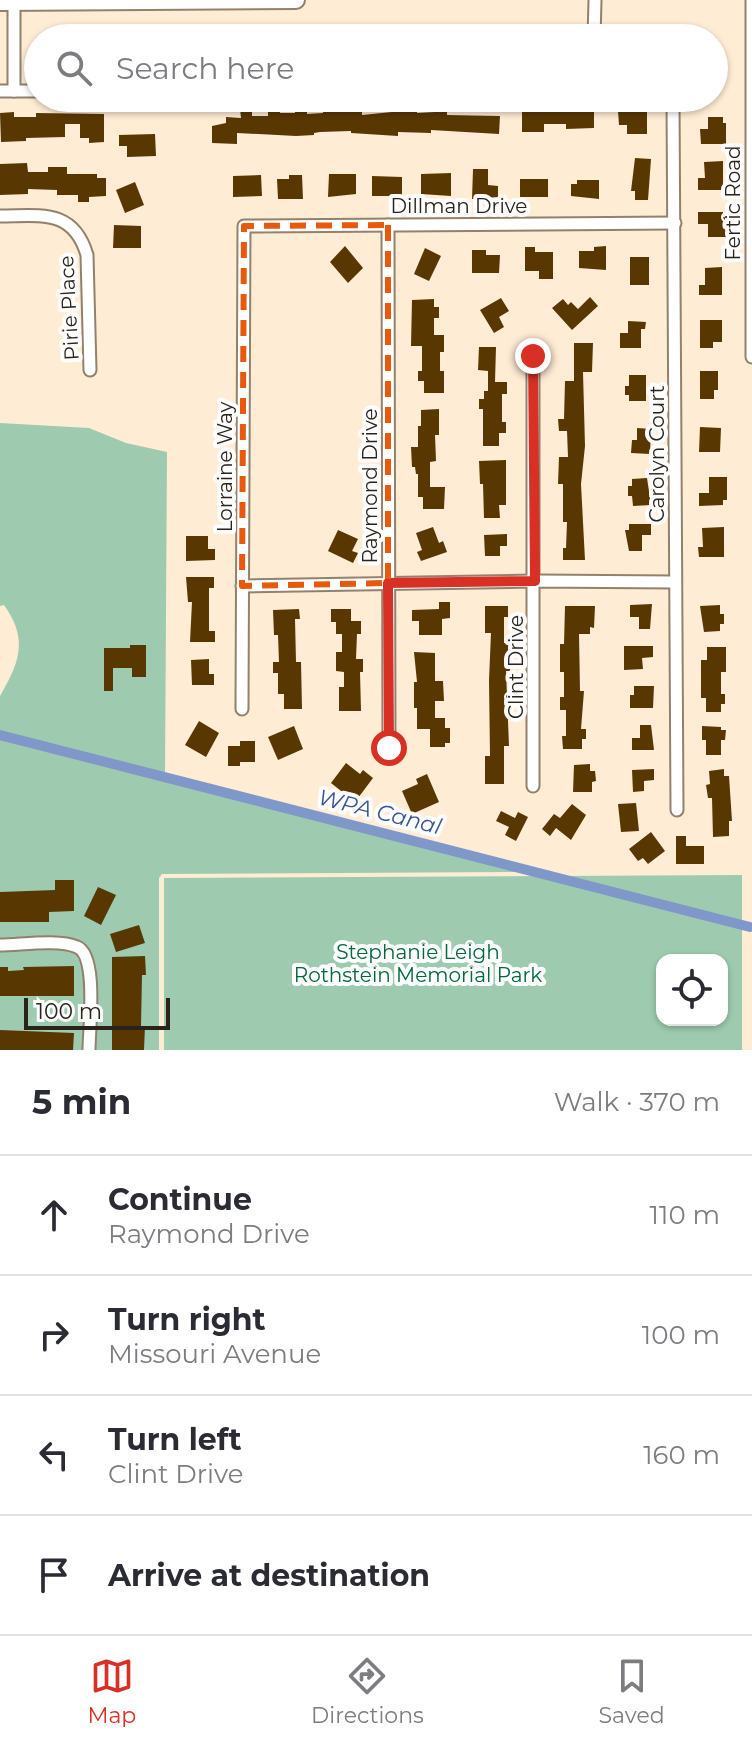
<!DOCTYPE html>
<html lang="en">
<head>
<meta charset="utf-8">
<style>
	:root { --surface:#fff; --page:#f7f7f7; --text:#2b2b33; --muted:#7c7c81; --line:#e1e1e2; --accent:#d93025 }
	body { margin:0; font-family:Montserrat,sans-serif; background:var(--page); color:var(--text) }
	.controls { position:absolute; right:24px; bottom:24px; display:grid; overflow:hidden; border-radius:16px; box-shadow:0 2px 6px #0004 }
	.controls button { width:72px; height:72px; display:grid; place-items:center; padding:0; border:0; border-bottom:2px solid var(--line); background:var(--surface); color:var(--text); font:40px sans-serif }
	.scale { position:absolute; left:24px; bottom:20px; width:146px; box-sizing:border-box; padding-left:8px; border:4px solid #29231a; border-top:0; font-size:22px; line-height:28px; white-space:nowrap; color:#29231a; -webkit-text-stroke:6px #fdfdfd; paint-order:stroke }
	.stop { position:absolute; width:24px; height:24px; margin:-18px; border:6px solid #d93025; border-radius:50%; background:#fff }
	.stop.end { background:#d93025; border-color:#fff; box-shadow:0 2px 8px #0008 }
	.list { margin:0; padding:0; list-style:none }
	h2 { display:flex; justify-content:space-between; align-items:center; height:104px; margin:0; padding:0 32px; font-size:34px }
	h2 small { font-size:26px; font-weight:400; color:var(--muted) }
	.list li { display:grid; grid-template-columns:52px 1fr auto; gap:24px; align-items:center; box-sizing:border-box; height:120px; padding:0 32px; border-top:2px solid var(--line) }
	.list b { display:block; font-size:30px; white-space:nowrap }
	.list p { margin:0; font-size:26px; white-space:nowrap; color:var(--muted) }
	.list em { font-size:26px; font-style:normal; color:var(--muted) }
	.icon { flex:none; width:44px; height:44px; fill:none; stroke:currentColor; stroke-width:2; stroke-linecap:round; stroke-linejoin:round }
	.map { position:relative; flex:none; width:752px; height:1050px; overflow:hidden }
	.search { position:absolute; background:var(--surface); box-shadow:0 2px 6px #0004; left:24px; right:24px; top:24px; height:88px; display:flex; align-items:center; gap:20px; box-sizing:border-box; padding:0 28px; border-radius:44px; color:var(--muted); font-size:30px }
	.sheet { height:584px; background:var(--surface) }
	nav { display:flex; justify-content:space-around; align-items:center; box-sizing:border-box; height:112px; border-top:2px solid var(--line); background:var(--surface); font-size:22px; color:var(--muted) }
	nav a { display:grid; justify-items:center; gap:4px }
	nav .on { color:var(--accent) }
	.map>svg:first-child { display:block }
	.green { fill:#9ecbaf; fill-rule:evenodd }
	.lines { fill:none; stroke-linecap:round; stroke-linejoin:round }
	.canal { stroke:#8098c9; stroke-width:10 }
	.building { fill:#583800 }
	.minor-casing { stroke:#92816c; stroke-width:15 }
	.secondary-casing { stroke:#92816c; stroke-width:20 }
	.minor { stroke:#fff; stroke-width:11 }
	.secondary { stroke:#fff; stroke-width:16 }
	.route { stroke:#d93025; stroke-width:10 }
	.marked { fill:none; stroke:#e8590c; stroke-width:6; stroke-dasharray:16 10; stroke-linejoin:round }
	.labels { text-anchor:middle; dominant-baseline:central; stroke-width:8; stroke-linejoin:round; paint-order:stroke }
	.street-label { font-size:20px; fill:#29231a; stroke:#fdfdfd }
	.park-label { font-size:20px; fill:#00683d; stroke:#fdfdfd }
	.water-label { font-size:22px; font-style:italic; fill:#385494; stroke:#fdfdfd }
</style>
</head>
<body>
<div class="map">
<svg width="752" height="1050" viewBox="0 0 752 1050">
	<rect width="100%" height="100%" fill="#ffecd5"/>
	<!-- green -->
	<g class="green">
		<path d="M0,423l89,5 37,15 41,9 -2,327 362,93 -365,2 -3,4v172h-159v-354c19,-33 29,-56 4,-91l-4,1z"/>
		<path d="M742,875v175h-578v-172zM662,960h60v60h-60z"/>
	</g>
	<g class="lines">
		<!-- canal -->
		<polyline class="canal" points="0,735 750,927"/>
	</g>
	<!-- building -->
	<g class="building">
		<polygon points="435,107 447,107 447,115 500,116 499,134 431,130 431,133 398,132 398,136 351,133 351,131 320,132 314,133 314,135 296,136 237,133 237,144 212,143 212,126 226,123 226,117 241,118 240,109 252,108 252,116 268,116 268,108 280,108 280,113 295,113 295,108 307,108 307,114 323,113 323,109 362,109 362,115 392,112 392,108 417,108 417,113 435,112"/>
		<polygon points="594,110 594,128 566,129 566,124 544,124 544,132 522,132 522,112"/>
		<polygon points="618,111 647,111 647,134 627,134 627,125 619,125"/>
		<polygon points="14,112 14,117 36,117 36,113 104,114 104,142 89,143 89,138 80,138 80,124 65,124 65,137 26,138 26,141 1,142 0,113"/>
		<polygon points="708,117 723,117 723,123 726,123 726,144 701,144 700,129 708,129"/>
		<polygon points="155,134 156,156 127,157 127,146 119,146 119,135"/>
		<polygon points="635,158 651,159 648,200 635,200 635,191 631,191"/>
		<polygon points="723,161 723,190 698,190 698,178 705,178 704,162"/>
		<polygon points="27,163 28,172 48,172 48,167 67,167 67,174 97,174 97,178 106,178 106,196 89,197 89,202 78,202 78,195 57,195 57,190 28,189 28,194 0,195 0,164"/>
		<polygon points="473,169 488,169 488,185 498,186 498,197 472,199"/>
		<polygon points="451,173 451,196 421,194 421,174"/>
		<polygon points="329,174 356,174 356,194 328,197"/>
		<polygon points="261,175 262,196 233,197 233,176"/>
		<polygon points="289,175 302,175 303,199 278,199 277,179 289,179"/>
		<polygon points="372,176 402,177 402,201 392,200 392,196 372,196"/>
		<rect x="520" y="179" width="28" height="18"/>
		<polygon points="577,180 599,180 599,199 571,196 571,184 577,184"/>
		<polygon points="135,182 144,205 125,213 116,190"/>
		<polygon points="698,212 723,212 723,217 729,218 728,237 708,237 708,224 698,224"/>
		<polygon points="114,225 141,226 141,248 113,248"/>
		<polygon points="345,246 363,268 348,283 330,262"/>
		<polygon points="606,246 606,270 579,268 579,251 594,251 594,247"/>
		<polygon points="525,247 535,247 535,252 553,252 553,279 539,279 539,271 525,271"/>
		<polygon points="425,248 441,256 429,281 414,274"/>
		<polygon points="472,250 486,250 486,255 500,255 499,273 472,273"/>
		<rect x="630" y="257" width="19" height="28"/>
		<polygon points="722,267 722,295 699,295 699,285 705,285 705,268"/>
		<polygon points="590,297 598,306 572,330 552,308 563,299 568,305 571,302 578,309"/>
		<polygon points="501,298 509,311 499,317 504,327 494,333 480,310"/>
		<polygon points="434,299 434,307 439,307 439,318 434,318 434,335 444,335 444,352 440,352 440,371 444,371 444,393 424,393 424,381 418,381 418,371 422,371 422,346 411,346 412,300"/>
		<polygon points="700,320 722,320 722,342 713,342 713,348 700,348"/>
		<polygon points="628,321 646,322 645,329 641,329 641,348 620,348 620,333 628,333"/>
		<polygon points="574,343 593,343 592,372 583,372 585,446 581,484 585,560 563,560 563,548 566,548 567,522 563,522 563,484 558,484 559,457 568,457 567,431 559,431 558,419 564,419 565,381 574,381"/>
		<polygon points="479,347 496,347 495,382 507,382 507,394 502,394 502,422 506,422 506,433 499,433 499,446 483,446 483,409 479,409 479,399 484,399 484,391 488,391 488,371 478,370"/>
		<polygon points="700,371 718,371 718,390 714,390 714,399 700,399"/>
		<polygon points="629,375 646,375 646,401 629,401 629,395 625,395 625,386 629,386"/>
		<polygon points="439,409 439,435 435,435 436,461 430,462 430,487 445,487 444,509 423,509 423,497 418,497 418,474 416,474 415,467 412,467 411,447 418,447 418,426 421,426 421,410"/>
		<polygon points="700,427 721,428 720,452 699,452"/>
		<polygon points="637,428 651,429 650,454 631,453 632,440 637,440"/>
		<polygon points="506,460 506,505 499,505 500,518 484,518 483,484 480,484 479,461"/>
		<polygon points="709,477 727,477 727,500 723,500 723,505 699,506 699,493 709,493"/>
		<polygon points="647,478 651,505 633,506 632,496 628,496 628,486 632,486 632,479"/>
		<polygon points="629,524 651,524 651,535 642,535 642,551 629,551 625,530 629,530"/>
		<polygon points="433,527 439,543 443,541 447,552 421,561 417,552 422,550 416,533"/>
		<polygon points="724,527 724,557 699,557 698,547 703,547 702,528"/>
		<polygon points="338,530 358,539 352,551 358,553 353,563 328,551"/>
		<polygon points="507,534 507,546 500,546 500,556 485,556 484,535"/>
		<polygon points="186,536 208,536 208,549 215,549 215,560 186,561"/>
		<polygon points="186,577 214,577 214,588 209,588 209,631 215,631 215,642 190,642 192,602 188,602"/>
		<polygon points="439,602 450,602 450,618 442,619 442,635 419,635 419,621 412,621 412,610 439,609"/>
		<polygon points="652,604 650,629 639,629 639,617 630,617 630,605"/>
		<polygon points="720,605 720,614 724,614 724,624 720,624 720,631 704,632 700,606"/>
		<polygon points="485,606 508,606 508,617 504,617 504,643 511,643 510,671 506,671 509,746 504,746 504,784 485,784 485,756 490,756 489,680 491,633 485,633"/>
		<polygon points="565,606 595,606 594,628 590,627 590,634 579,634 580,691 584,691 581,729 586,729 586,739 582,739 582,749 563,749 562,736 566,736 566,710 560,710 560,697 564,697 564,672 560,672 560,644 564,644"/>
		<polygon points="299,609 300,619 295,619 296,662 301,662 302,709 284,709 284,694 278,694 278,673 273,673 273,662 279,662 278,635 274,635 273,610"/>
		<polygon points="331,609 351,609 351,621 361,621 361,634 357,634 356,659 363,659 363,672 360,672 361,711 339,711 339,687 344,687 344,672 336,671 336,652 342,652 342,634 336,634 336,622 331,622"/>
		<polygon points="130,645 146,645 146,677 132,677 132,668 113,668 113,691 104,691 104,648 130,648"/>
		<polygon points="624,646 653,646 653,657 642,658 643,669 624,670"/>
		<polygon points="707,647 726,647 726,672 721,672 721,694 725,694 725,704 721,704 721,712 706,712 706,698 701,698 701,660 707,660"/>
		<polygon points="414,652 435,653 435,681 443,681 444,701 435,701 435,718 445,718 445,728 450,728 450,743 445,743 445,747 430,747 430,729 417,729 417,708 414,708 414,682 417,682"/>
		<polygon points="209,659 209,674 214,674 214,685 192,685 191,660"/>
		<polygon points="634,686 654,686 653,708 630,708 630,695 634,695"/>
		<polygon points="199,721 219,733 206,757 185,745"/>
		<polygon points="640,725 651,725 654,750 632,750 632,738 640,738"/>
		<polygon points="294,726 303,749 278,760 268,737"/>
		<polygon points="702,726 721,727 721,730 726,730 725,740 721,740 721,755 706,755 706,740 702,740"/>
		<polygon points="240,741 255,741 255,762 240,762 240,766 228,766 228,746 240,746"/>
		<polygon points="346,763 360,774 363,770 373,778 355,802 331,783"/>
		<polygon points="590,764 590,771 595,771 596,781 592,782 592,792 573,792 574,765"/>
		<polygon points="654,769 654,780 644,781 644,791 633,792 632,770"/>
		<polygon points="724,769 724,776 729,776 732,821 729,821 729,836 713,837 712,798 708,798 706,785 710,784 709,771"/>
		<polygon points="427,774 439,802 412,814 402,791 418,784 416,779"/>
		<polygon points="636,803 639,831 621,832 618,804"/>
		<polygon points="572,804 586,815 571,840 556,828 550,836 542,829 554,814 560,818"/>
		<polygon points="501,811 515,818 518,812 528,817 516,841 505,835 509,827 496,821"/>
		<polygon points="651,832 665,851 648,864 643,858 638,861 629,849"/>
		<polygon points="676,836 686,836 686,846 704,846 704,864 676,864"/>
		<polygon points="55,880 74,880 74,911 49,912 49,922 0,922 0,892 55,890"/>
		<polygon points="98,887 116,895 101,925 84,916"/>
		<polygon points="139,925 145,943 116,952 110,934"/>
		<polygon points="145,956 146,975 142,975 141,1026 145,1026 144,1050 112,1050 112,957"/>
		<polygon points="74,966 74,996 0,996 0,967 8,967 8,971 24,970 23,967"/>
		<polygon points="0,1030 74,1033 73,1050 0,1050"/>
	</g>
	<g class="lines">
		<!-- minor casing -->
		<g class="minor-casing">
			<g id="minor">
				<polyline points="752,0 752,357"/>
				<polyline points="14,2 14,91"/>
				<polyline points="594,38 595,0"/>
				<polyline points="0,91 38,91"/>
				<polyline points="130,98 134,100"/>
				<polyline points="196,98 197,98"/>
				<polyline points="673,98 677,810"/>
				<path d="M0,216c40,0 73,-8 87,39l3,115"/>
				<polyline points="388,225 389,748"/>
				<polyline points="533,356 533,786"/>
				<polyline points="242,586 535,581 675,582"/>
				<polyline points="242,709 244,226 675,223"/>
				<path d="M0,945c21,0 58,-6 77,2 21,8 12,82 12,103"/>
			</g>
		</g>
		<!-- secondary casing -->
		<g class="secondary-casing">
			<polyline id="secondary" points="0,2 296,0"/>
		</g>
		<!-- minor -->
		<use href="#minor" class="minor"/>
		<!-- secondary -->
		<use href="#secondary" class="secondary"/>
	</g>
	<g class="lines">
		<!-- route -->
		<polyline class="route" points="389,748 388,583 535,581 533,356"/>
	</g>
	<!-- marked area -->
	<path class="marked" d="M388,225v358l-146,3 2,-360z"/>
	<g class="labels">
		<!-- street labels -->
		<g class="street-label">
			<text transform="translate(733 203) rotate(-90)">Fertic Road</text>
			<text x="459" y="206">Dillman Drive</text>
			<text transform="translate(69 308) rotate(-93)">Pirie Place</text>
			<text transform="translate(657 454) rotate(-90)">Carolyn Court</text>
			<text transform="translate(225 467) rotate(-90)">Lorraine Way</text>
			<text transform="translate(370 486) rotate(-90)">Raymond Drive</text>
			<text transform="translate(516 667) rotate(-90)">Clint Drive</text>
		</g>
		<!-- park labels -->
		<g class="park-label">
			<text x="418" y="952">Stephanie Leigh<tspan x="418" dy="23">Rothstein Memorial Park</tspan></text>
		</g>
		<!-- water labels -->
		<g class="water-label">
			<text transform="translate(380 812) rotate(14)">WPA Canal</text>
		</g>
	</g>
</svg>
<div class="controls">
<button><svg class="icon" aria-label="locate" viewBox="0 0 24 24"><circle cx="12" cy="12" r="6"/><path d="M12 2v4M12 18v4M2 12h4M18 12h4"/></svg></button>
</div>
<div class="scale">100 m</div>
<div class="stop" style="left:389px;top:748px"></div>
<div class="stop end" style="left:533px;top:356px"></div>
<div class="search"><svg class="icon" aria-label="search" viewBox="0 0 24 24"><circle cx="10" cy="10" r="6"/><path d="M15 15l6 6"/></svg>Search here</div>
</div>
<section class="sheet">
<h2>5 min<small>Walk · 370 m</small></h2>
<ul class="list">
<li><svg class="icon" aria-label="ahead" viewBox="0 0 24 24"><path d="M12 20V5M6 11l6-6 6 6"/></svg><div><b>Continue</b><p>Raymond Drive</p></div><em>110 m</em></li>
<li><svg class="icon" aria-label="right" viewBox="0 0 24 24"><path d="M7 20v-9h11M14 6l5 5-5 5"/></svg><div><b>Turn right</b><p>Missouri Avenue</p></div><em>100 m</em></li>
<li><svg class="icon" aria-label="left" viewBox="0 0 24 24"><path d="M17 20v-9H6M10 6l-5 5 5 5"/></svg><div><b>Turn left</b><p>Clint Drive</p></div><em>160 m</em></li>
<li><svg class="icon" aria-label="arrive" viewBox="0 0 24 24"><path d="M6 21V4h12l-3 4 3 4H6"/></svg><div><b>Arrive at destination</b></div></li>
</ul>
</section>
<nav>
<a class="on"><svg class="icon" aria-label="map" viewBox="0 0 24 24"><path d="M3 6l6-2 6 2 6-2v14l-6 2-6-2-6 2zM9 4v14M15 6v14"/></svg>Map</a>
<a><svg class="icon" aria-label="directions" viewBox="0 0 24 24"><path d="M12 3l9 9-9 9-9-9zM9 14v-3h6M13 9l2 2-2 2"/></svg>Directions</a>
<a><svg class="icon" aria-label="saved" viewBox="0 0 24 24"><path d="M7 4h10v16l-5-4-5 4z"/></svg>Saved</a>
</nav>
</body>
</html>
